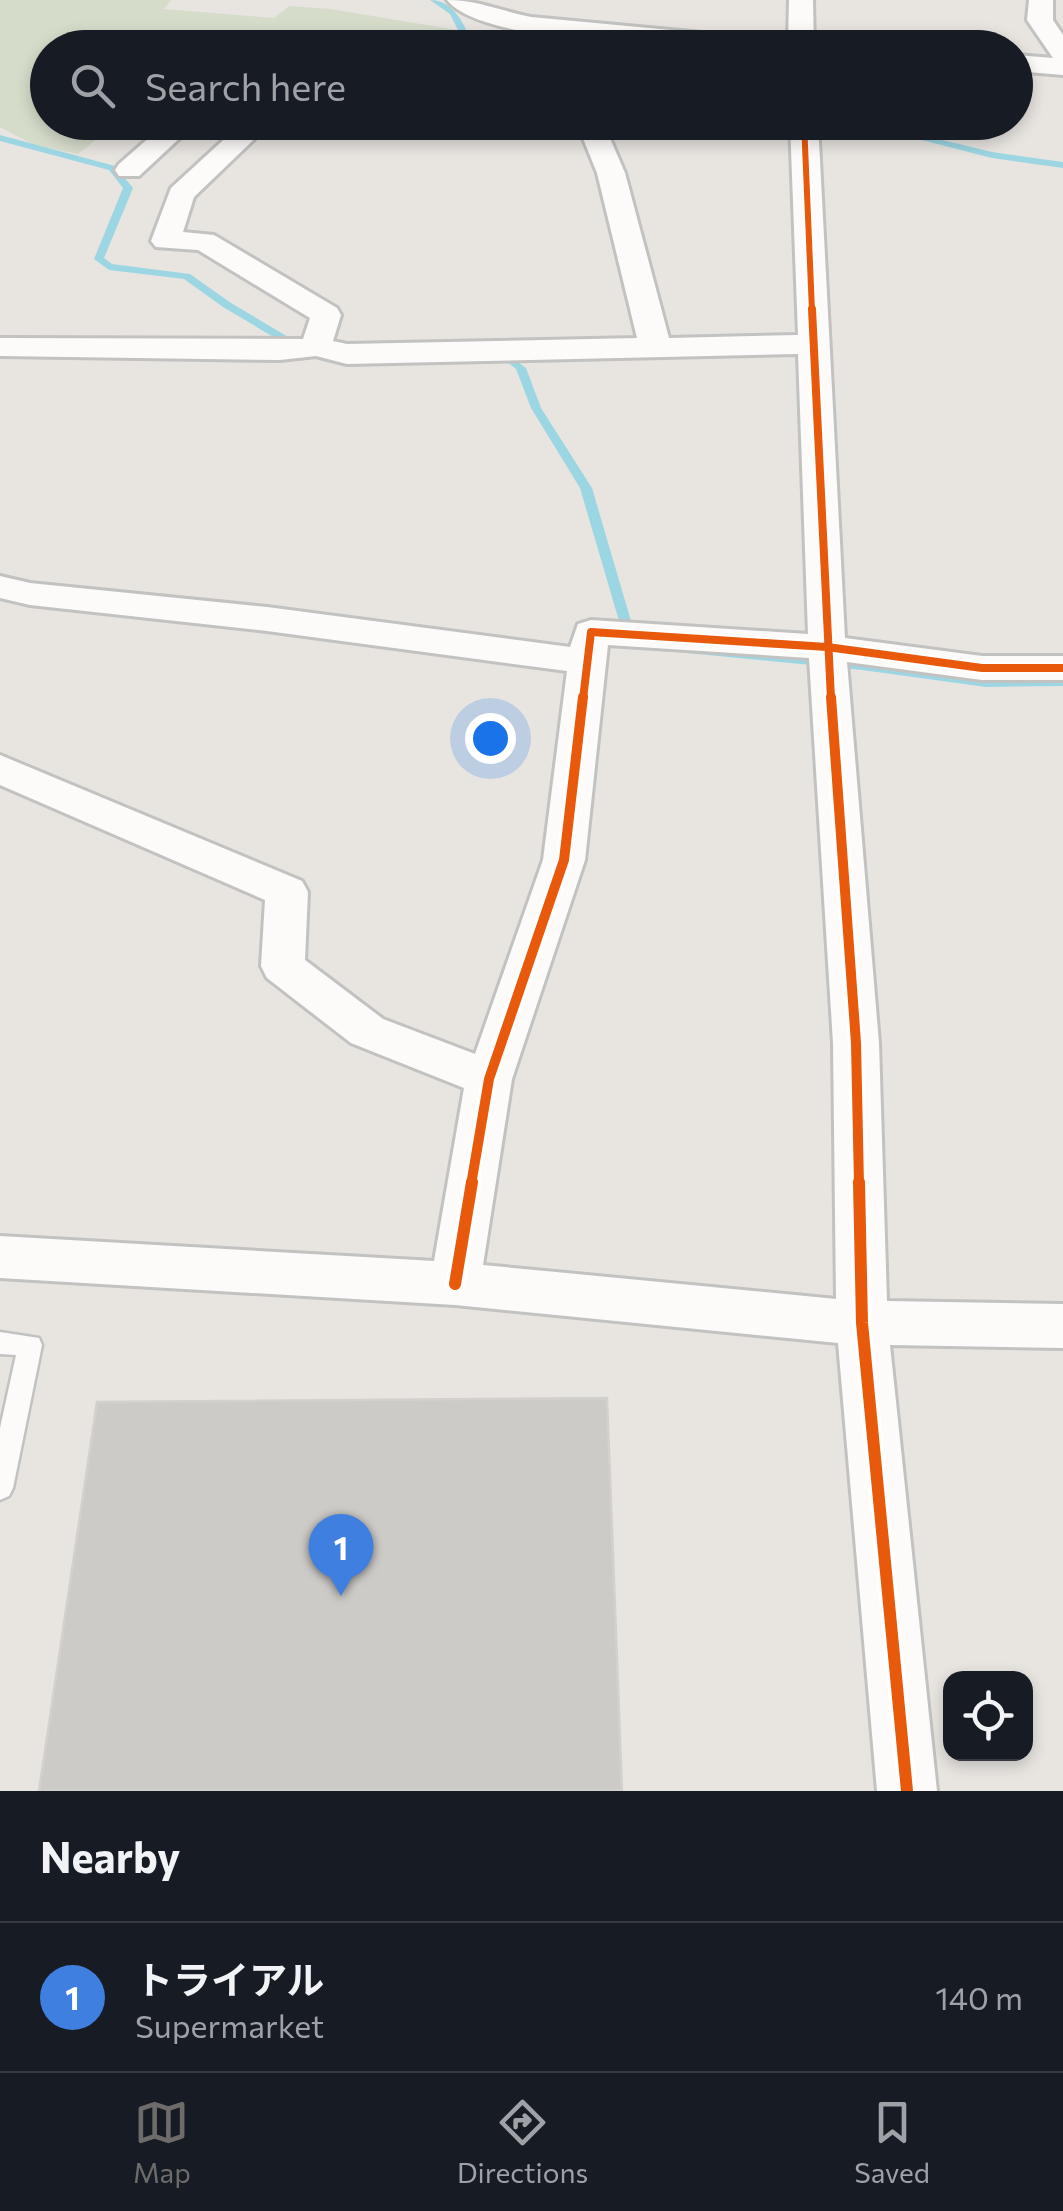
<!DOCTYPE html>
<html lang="en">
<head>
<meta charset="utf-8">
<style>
	:root { --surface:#171b24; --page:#20242c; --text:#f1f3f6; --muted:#9ea1a6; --line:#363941; --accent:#6d6c6b }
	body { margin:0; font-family:Commissioner,"Noto Sans JP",sans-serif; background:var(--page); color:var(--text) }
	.controls { position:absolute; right:30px; bottom:30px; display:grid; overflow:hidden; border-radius:20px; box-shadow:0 5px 15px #0003 }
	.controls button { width:90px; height:90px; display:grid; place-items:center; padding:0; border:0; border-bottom:2px solid var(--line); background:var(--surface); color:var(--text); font:50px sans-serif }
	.you { position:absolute; left:490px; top:738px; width:35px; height:35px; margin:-25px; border:8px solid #fff; border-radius:50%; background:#1a73e8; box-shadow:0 0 0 15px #1a73e833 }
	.badge { display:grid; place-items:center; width:65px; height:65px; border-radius:50%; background:var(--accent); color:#fff; font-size:32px; font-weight:700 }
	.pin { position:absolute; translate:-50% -82px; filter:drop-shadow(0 2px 5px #0008) }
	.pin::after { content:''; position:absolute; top:52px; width:35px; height:30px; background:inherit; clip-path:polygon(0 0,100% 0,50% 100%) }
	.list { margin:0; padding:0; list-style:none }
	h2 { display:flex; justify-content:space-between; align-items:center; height:130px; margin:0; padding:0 40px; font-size:42px }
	h2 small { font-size:32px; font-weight:400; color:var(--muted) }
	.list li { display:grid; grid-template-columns:65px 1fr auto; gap:30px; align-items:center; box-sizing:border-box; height:150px; padding:0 40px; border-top:2px solid var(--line) }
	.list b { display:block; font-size:38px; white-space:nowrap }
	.list p { margin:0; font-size:32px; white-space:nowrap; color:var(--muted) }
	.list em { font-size:32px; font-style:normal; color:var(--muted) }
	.icon { flex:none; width:55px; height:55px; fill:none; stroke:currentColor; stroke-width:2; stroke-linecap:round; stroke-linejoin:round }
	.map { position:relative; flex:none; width:1063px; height:1791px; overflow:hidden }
	.search { position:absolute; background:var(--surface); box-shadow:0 5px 15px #0003; left:30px; right:30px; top:30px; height:110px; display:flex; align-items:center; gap:25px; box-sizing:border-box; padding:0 35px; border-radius:55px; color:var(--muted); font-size:38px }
	.sheet { height:280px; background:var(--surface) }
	nav { display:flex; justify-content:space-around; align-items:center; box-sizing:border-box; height:140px; border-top:2px solid var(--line); background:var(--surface); font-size:28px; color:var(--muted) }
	nav a { display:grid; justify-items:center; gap:5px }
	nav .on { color:var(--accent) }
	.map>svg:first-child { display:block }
	.cemetery { fill:#d6dcca }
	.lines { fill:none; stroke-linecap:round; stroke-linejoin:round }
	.stream { fill:#9cd6e3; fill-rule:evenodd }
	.building { fill:#cdcbc8; stroke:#d3d1cd; stroke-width:2.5 }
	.service-casing { stroke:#c2c2c1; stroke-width:5 }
	.minor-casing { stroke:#c2c2c1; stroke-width:6 }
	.service { fill:#fcfbfa; fill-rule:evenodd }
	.minor { fill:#fcfbfa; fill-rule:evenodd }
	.cycleway-far3-casing { stroke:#fff; stroke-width:10 }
	.cycleway-far2-casing { stroke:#fff; stroke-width:12 }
	.cycleway-far1-casing { stroke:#fff; stroke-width:16 }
	.cycleway-casing { stroke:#fff; stroke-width:19 }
	.cycleway-far3 { stroke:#e8590c; stroke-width:6 }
	.cycleway-far2 { stroke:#e8590c; stroke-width:8 }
	.cycleway-far1 { stroke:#e8590c; stroke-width:10 }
	.cycleway { stroke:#e8590c; stroke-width:12 }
</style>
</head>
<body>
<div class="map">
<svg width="1063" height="1791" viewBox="0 0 1063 1791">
	<rect width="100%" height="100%" fill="#e8e5e1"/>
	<!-- cemetery -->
	<polygon class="cemetery" points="0,0 171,0 164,9 274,18 289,6 331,9 457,30 464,47 48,48 48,122 117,123 78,154 34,145 0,127"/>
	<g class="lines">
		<!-- stream -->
		<g class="stream">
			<path d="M430,0c26,0 35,28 45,48h-8l-17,-34z"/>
			<polygon points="851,122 868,122 992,152 1063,162 1063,168 992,158"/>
			<polygon points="0,135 115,166 133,188 104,258 112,264 190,274 231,303 300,344 300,348 292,348 223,307 184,279 109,270 94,259 123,188 109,170 0,141"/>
			<polygon points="508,355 526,368 541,408 592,488 636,638 634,641 626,641 624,638 580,488 531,408 516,369 506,361 494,362 489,359 494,356"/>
			<polygon points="681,645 862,662 986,679 1063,678 1063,686 986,687 862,670 677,652 675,649 677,646"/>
		</g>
	</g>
	<!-- building -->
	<polygon class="building" points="607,1398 622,1791 39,1791 97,1402"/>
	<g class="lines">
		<!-- service casing -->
		<g class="service-casing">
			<polygon id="service" points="0,1332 39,1338 42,1345 13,1488 9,1496 0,1500 0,1428 16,1355 0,1354"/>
		</g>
		<!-- minor casing -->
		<g class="minor-casing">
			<g id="minor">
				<path d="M447,0c30,0 54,11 84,17l257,24 1,-41h24l1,48c-69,0 -327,3 -367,-48z"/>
				<polygon points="1029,0 1053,0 1053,20 1063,35 1063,75 1016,71 1016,55 1053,58 1027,20"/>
				<polygon points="167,122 197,122 139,176 119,176 115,170 119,164"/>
				<path d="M243,122h29l-78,75 -11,35 31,3 123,73 4,7 -8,26 14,3 290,-6 -40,-165 -19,-47 3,-4h22l22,51 44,165 129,-3 -8,-213h28l27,516 137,18h81v24h-81l-135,-18 32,381 8,258 176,3v44l-173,-3 47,446h-60l-39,-448 -383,-38 -455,-27v-42l434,25 30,-173 -113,-45 -84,-65 -6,-12 4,-66 -265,-115v-30l302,126 6,11 -3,68 78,59 92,35 68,-194 24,-189 -300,-40 -237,-26 -30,-7v-22l30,7 237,24 303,40 8,-23 13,-4 217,14 -10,-280 -451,10 -31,-8 -36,4 -280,-4v-18l303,1 7,-21 -112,-68 -42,-3 -5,-6 20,-53zM608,645l201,13 24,385 3,256 -353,-34 29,-186 73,-219z"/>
			</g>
		</g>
		<!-- service -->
		<use href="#service" class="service"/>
		<!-- minor -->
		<use href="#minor" class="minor"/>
		<!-- cycleway-far3 casing -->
		<g class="cycleway-far3-casing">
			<polyline id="cycleway-far3" points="804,122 812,311"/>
		</g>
		<!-- cycleway-far2 casing -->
		<g class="cycleway-far2-casing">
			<g id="cycleway-far2">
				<polyline points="812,309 831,699"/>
				<polyline points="583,699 591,632 827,647 982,668 1063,668"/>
			</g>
		</g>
		<!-- cycleway-far1 casing -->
		<g class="cycleway-far1-casing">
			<g id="cycleway-far1">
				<polyline points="831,697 856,1043 859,1185"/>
				<polyline points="471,1185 489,1079 564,860 583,697"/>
			</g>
		</g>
		<!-- cycleway casing -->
		<g class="cycleway-casing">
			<g id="cycleway">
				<polyline points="859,1182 862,1323 907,1791"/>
				<polyline points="455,1284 472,1182"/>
			</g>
		</g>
		<!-- cycleway-far3 -->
		<use href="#cycleway-far3" class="cycleway-far3"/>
		<!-- cycleway-far2 -->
		<use href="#cycleway-far2" class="cycleway-far2"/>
		<!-- cycleway-far1 -->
		<use href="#cycleway-far1" class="cycleway-far1"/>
		<!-- cycleway -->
		<use href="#cycleway" class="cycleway"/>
	</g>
</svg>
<div class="controls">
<button><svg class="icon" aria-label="locate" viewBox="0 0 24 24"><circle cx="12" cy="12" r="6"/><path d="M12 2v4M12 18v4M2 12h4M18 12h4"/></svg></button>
</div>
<div class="you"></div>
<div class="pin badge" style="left:341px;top:1596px;background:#3f7fe0">1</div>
<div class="search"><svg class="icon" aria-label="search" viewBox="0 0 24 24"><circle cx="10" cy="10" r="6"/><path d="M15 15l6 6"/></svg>Search here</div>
</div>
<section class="sheet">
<h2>Nearby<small></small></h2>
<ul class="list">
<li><span class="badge" style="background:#3f7fe0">1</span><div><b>トライアル</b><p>Supermarket</p></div><em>140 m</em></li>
</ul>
</section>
<nav>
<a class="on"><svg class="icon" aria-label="map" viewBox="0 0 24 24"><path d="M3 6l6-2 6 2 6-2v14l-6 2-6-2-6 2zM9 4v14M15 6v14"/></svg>Map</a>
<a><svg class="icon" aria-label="directions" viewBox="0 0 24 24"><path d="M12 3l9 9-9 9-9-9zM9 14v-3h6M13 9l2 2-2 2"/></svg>Directions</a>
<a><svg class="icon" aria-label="saved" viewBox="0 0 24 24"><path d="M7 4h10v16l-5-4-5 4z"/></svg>Saved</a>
</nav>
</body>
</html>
